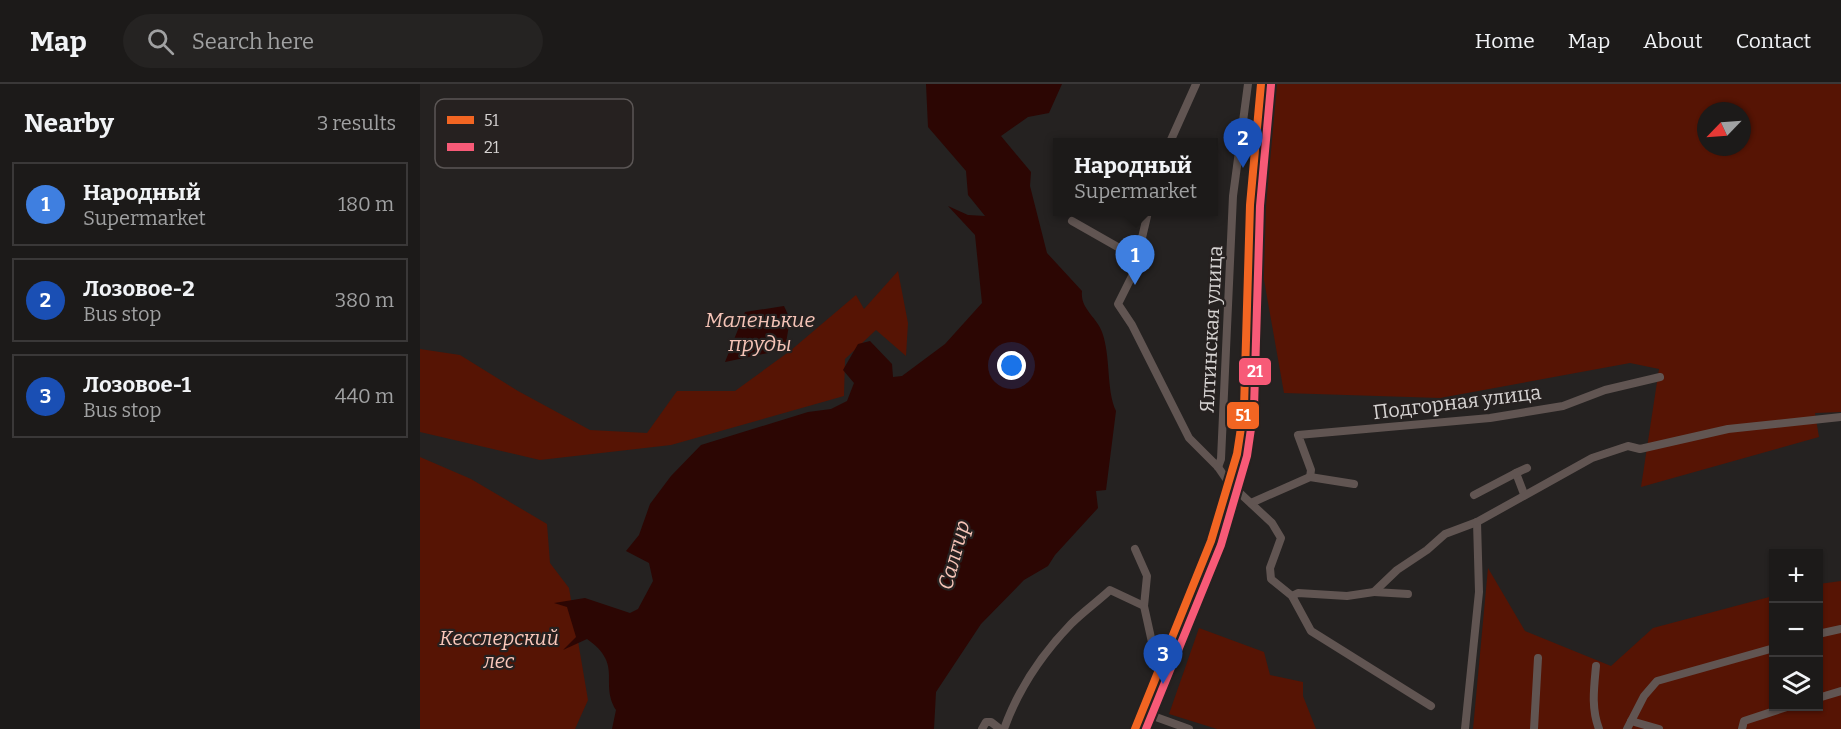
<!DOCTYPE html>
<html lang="en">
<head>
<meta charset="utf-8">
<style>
	:root { --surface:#1c1a19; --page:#252322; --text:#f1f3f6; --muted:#a0a1a2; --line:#3a3838; --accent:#989594 }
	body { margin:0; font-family:Bitter,serif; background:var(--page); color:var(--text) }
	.controls { position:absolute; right:18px; bottom:18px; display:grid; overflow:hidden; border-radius:0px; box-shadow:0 2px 4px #0004 }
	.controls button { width:54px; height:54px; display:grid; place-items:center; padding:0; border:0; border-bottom:2px solid var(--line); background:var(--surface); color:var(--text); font:30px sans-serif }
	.compass { position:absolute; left:1277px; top:18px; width:54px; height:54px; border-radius:50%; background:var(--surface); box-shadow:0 2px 4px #0004; rotate:245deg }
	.you { position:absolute; left:592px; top:282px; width:21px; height:21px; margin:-15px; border:4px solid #fff; border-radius:50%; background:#1a73e8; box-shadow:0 0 0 9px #1a73e833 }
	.badge { display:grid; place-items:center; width:39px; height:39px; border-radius:50%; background:var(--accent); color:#fff; font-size:20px; font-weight:700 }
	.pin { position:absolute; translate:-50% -50px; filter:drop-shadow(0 2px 3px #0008) }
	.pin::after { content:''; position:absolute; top:32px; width:21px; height:18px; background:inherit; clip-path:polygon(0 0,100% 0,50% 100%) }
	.popup { position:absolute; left:633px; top:54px; width:165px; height:78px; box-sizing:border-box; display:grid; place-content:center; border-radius:0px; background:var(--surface); filter:drop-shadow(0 2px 4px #0005); font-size:20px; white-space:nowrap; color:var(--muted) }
	.popup b { font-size:22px; color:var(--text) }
	.popup::after { content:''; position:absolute; left:50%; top:100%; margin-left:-12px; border:12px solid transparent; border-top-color:var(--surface) }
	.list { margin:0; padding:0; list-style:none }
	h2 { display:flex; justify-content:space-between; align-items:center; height:78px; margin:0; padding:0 24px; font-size:26px }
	h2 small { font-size:20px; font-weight:400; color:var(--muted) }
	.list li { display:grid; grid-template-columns:39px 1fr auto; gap:18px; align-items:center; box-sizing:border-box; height:84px; margin:0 12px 12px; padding:0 12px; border:2px solid var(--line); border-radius:0px }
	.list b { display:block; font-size:22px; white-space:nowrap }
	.list p { margin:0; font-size:20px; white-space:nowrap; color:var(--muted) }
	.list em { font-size:20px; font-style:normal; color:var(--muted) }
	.icon { flex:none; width:33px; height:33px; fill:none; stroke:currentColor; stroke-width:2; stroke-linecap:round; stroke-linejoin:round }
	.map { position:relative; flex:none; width:1421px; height:645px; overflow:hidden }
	header { display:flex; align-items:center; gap:36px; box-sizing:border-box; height:84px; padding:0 30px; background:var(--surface); border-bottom:2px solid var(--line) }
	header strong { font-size:28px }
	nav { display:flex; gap:33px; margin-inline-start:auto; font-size:21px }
	.search { width:420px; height:54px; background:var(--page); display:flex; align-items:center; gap:15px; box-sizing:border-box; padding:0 21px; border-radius:33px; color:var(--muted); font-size:22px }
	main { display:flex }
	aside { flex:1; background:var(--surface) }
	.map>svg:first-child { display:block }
	.green { fill:#561404; fill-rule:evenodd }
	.water { fill:#2c0603 }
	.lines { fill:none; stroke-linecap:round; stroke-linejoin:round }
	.minor { stroke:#615552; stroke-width:8 }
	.major { stroke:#6e5e5b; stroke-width:10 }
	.bus-1-casing { stroke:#262120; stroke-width:12 }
	.bus-2-casing { stroke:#262120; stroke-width:12 }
	.bus-1 { stroke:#f26522; stroke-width:8 }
	.bus-2 { stroke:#f75a77; stroke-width:8 }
	.labels { text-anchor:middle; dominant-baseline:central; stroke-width:4.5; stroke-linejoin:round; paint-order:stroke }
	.street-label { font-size:20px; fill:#d6d3d2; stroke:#262120 }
	.park-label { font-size:20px; font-style:italic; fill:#fac8bb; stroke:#262120 }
	.water-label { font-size:21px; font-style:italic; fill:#f5c3b6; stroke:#262120 }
	.key { fill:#262120; stroke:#5b5655; stroke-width:1.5 }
	.key-label { font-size:16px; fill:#d6d3d2 }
	.line-badge { stroke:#262120; stroke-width:2 }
	.badge-label { font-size:16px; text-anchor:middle; font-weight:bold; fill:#fff }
</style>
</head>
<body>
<header>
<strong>Map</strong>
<div class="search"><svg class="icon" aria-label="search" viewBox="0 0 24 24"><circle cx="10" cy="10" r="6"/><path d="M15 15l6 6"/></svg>Search here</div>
<nav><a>Home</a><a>Map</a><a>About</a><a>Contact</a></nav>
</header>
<main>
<aside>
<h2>Nearby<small>3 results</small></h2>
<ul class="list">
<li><span class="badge" style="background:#3f7fe0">1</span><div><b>Народный</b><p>Supermarket</p></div><em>180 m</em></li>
<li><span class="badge" style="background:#1a4fb4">2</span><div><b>Лозовое-2</b><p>Bus stop</p></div><em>380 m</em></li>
<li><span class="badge" style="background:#1a4fb4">3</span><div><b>Лозовое-1</b><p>Bus stop</p></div><em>440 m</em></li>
</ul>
</aside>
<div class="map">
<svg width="1421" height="645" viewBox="0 0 1421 645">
	<rect width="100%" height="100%" fill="#252221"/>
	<!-- green -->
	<g class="green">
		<path d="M850,0h571v328l-26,1 4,24 -178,50 18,-118 -29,-6 -190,35 -156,-5 -23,-130 1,-96zM1286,27h36v36h-36z"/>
		<polygon points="478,187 488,239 486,272 456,246 425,275 424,312 251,361 120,376 0,348 0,265 40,271 98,307 170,346 227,349 257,307 315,307 370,267 436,211 444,225"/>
		<polygon points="0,373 51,395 127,440 130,479 149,504 168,616 155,645 0,645"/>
		<polygon points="1068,484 1105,547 1191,582 1233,544 1353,512 1354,622 1398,622 1399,500 1421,497 1421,645 1053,645"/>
		<polygon points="779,544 844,568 850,591 883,598 883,612 896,645 797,645 749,630"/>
	</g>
	<!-- water -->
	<g class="water">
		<path d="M506,0h136l-13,29 -21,4 -27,19 30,36 -1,14 17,67 35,38c-2,18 15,26 20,41 9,24 4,58 14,79l-10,79 -10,1 2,17 -43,47 -7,11 -24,14 -43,44 -45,68 -2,37h-322l4,-19c-17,-28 8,-45 -29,-71l-24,11 13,-13 -9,-30 -13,-4 31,-5 45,15 8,-4 15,-28 -4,-18 -23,-12 13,-16 11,-31 21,-28 30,-31 107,-33 23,-3 16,-8 7,-18 -11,-13 15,-26 12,-3 22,23 1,13 9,-1 43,-32 37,-41 -7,-68 -27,-29 20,9 17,1 -17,-21 -2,-24 -38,-44z"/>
		<polygon points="364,222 370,235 366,259 348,269 305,278 325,228"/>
	</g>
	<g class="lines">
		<!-- minor -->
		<g class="minor">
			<polyline points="750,58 776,0"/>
			<polyline points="728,128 714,188 698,220 712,241 769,354 798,383 809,399 852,439 861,454 850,484 851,495 872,512 891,547 1011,622"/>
			<polyline points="652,137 717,174"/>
			<polyline points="798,383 801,375 813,112 828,0"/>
			<polyline points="890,393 891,386 878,351 1070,334 1143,322 1185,306 1240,293"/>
			<polyline points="1104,410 1096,389 1107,384"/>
			<polyline points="1054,411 1096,389"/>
			<polyline points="831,419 890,393 934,400"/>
			<polyline points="715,465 727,492 724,522"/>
			<polyline points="954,508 988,510"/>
			<polyline points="872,512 878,509 927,512 954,508 977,486 1007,466 1025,450 1057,438 1172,374 1208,362 1220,365 1308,345 1421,333"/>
			<polyline points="1398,550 1421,545"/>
			<path d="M1176,582c-2,22 -5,42 3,63"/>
			<polyline points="1398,614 1421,607"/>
			<polyline points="722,628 769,645"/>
			<polyline points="1211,637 1239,645"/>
			<polyline points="562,645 566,638 571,638 580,645"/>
			<path d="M584,645c14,-39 38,-75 67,-105 12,-12 26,-22 39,-34l34,16 11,50 8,8"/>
			<polyline points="1045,645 1059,508 1057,438"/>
			<polyline points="1114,645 1118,574"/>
			<polyline points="1207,645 1224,612 1237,597 1354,564"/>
			<polyline points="1322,645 1324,637 1370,622"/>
		</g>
		<!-- major -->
		<polyline class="major" points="715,645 791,457 817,370 824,324 830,121 841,0"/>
		<!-- bus-1 casing -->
		<g class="bus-1-casing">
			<polyline id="bus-1" points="715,645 791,457 817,370 824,324 830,121 841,0"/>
		</g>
		<!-- bus-2 casing -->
		<g class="bus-2-casing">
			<polyline id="bus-2" points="726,645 801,461 827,372 834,324 840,122 851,1"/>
		</g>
		<!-- bus-1 -->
		<use href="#bus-1" class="bus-1"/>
		<!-- bus-2 -->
		<use href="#bus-2" class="bus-2"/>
	</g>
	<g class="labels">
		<!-- street labels -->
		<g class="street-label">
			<text transform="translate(791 245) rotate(-87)">Ялтинская улица</text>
			<text transform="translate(1037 318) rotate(-7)">Подгорная улица</text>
		</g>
		<!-- park labels -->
		<g class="park-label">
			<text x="79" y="554">Кесслерский<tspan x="79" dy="23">лес</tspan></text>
		</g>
		<!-- water labels -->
		<g class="water-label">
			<text x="340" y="236">Маленькие<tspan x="340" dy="24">пруды</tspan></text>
			<text transform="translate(534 471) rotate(-75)">Салгир</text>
		</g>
	</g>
	<!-- legend -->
	<rect x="15" y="15" width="198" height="69" rx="9" class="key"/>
	<rect x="27" y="32" width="27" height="8" fill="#f26522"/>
	<rect x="27" y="59" width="27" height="8" fill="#f75a77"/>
	<g class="key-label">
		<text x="64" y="42">51</text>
		<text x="64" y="69">21</text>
	</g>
	<g class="line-badge">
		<rect x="818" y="273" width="34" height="29" rx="6" fill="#f75a77"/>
		<rect x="806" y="317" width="34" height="29" rx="6" fill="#f26522"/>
	</g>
	<g class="badge-label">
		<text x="835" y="293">21</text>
		<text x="823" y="337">51</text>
	</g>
</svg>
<div class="controls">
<button>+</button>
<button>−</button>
<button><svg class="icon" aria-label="layers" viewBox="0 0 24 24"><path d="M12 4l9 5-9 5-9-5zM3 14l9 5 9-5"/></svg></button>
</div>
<svg class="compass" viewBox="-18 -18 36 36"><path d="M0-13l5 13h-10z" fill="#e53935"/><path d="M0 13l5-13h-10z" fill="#a0a1a2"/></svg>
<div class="you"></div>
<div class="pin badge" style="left:715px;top:201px;background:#3f7fe0">1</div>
<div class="popup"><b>Народный</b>Supermarket</div>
<div class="pin badge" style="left:823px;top:84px;background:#1a4fb4">2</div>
<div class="pin badge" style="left:743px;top:600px;background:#1a4fb4">3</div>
</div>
</main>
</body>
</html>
